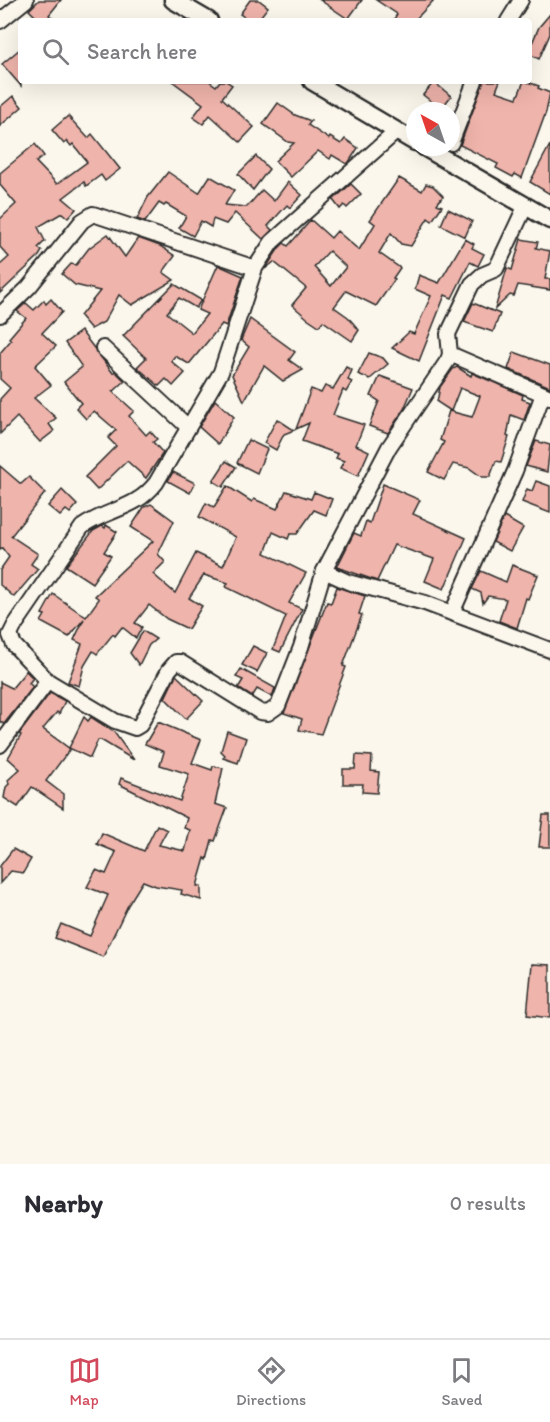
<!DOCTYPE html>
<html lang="en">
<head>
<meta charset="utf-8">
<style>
	:root { --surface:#fff; --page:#f2f2f3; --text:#2b2b33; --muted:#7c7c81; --line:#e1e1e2; --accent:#d1495b }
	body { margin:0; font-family:Itim,sans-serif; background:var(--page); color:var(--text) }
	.compass { position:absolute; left:406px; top:102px; width:54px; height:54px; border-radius:50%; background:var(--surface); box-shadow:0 6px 24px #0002; rotate:320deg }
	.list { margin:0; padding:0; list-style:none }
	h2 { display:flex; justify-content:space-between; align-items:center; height:78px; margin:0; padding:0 24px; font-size:26px }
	h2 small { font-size:20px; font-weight:400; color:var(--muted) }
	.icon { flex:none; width:33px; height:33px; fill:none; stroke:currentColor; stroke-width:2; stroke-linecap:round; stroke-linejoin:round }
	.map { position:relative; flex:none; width:550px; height:1164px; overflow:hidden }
	.search { position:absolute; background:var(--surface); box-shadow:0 6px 24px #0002; left:18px; right:18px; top:18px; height:66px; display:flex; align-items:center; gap:15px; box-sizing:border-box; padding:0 21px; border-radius:6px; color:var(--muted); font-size:22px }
	.sheet { height:174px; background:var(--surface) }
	nav { display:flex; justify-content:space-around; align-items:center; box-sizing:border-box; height:84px; border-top:2px solid var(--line); background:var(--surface); font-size:16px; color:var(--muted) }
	nav a { display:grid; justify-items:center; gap:3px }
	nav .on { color:var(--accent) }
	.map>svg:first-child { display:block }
	.building { fill:#efb4ab; stroke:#2b2b2b; stroke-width:1.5; fill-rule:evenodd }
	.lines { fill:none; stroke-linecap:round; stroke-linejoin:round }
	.minor-casing { stroke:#2b2b2b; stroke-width:18 }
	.tertiary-casing { stroke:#2b2b2b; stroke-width:21 }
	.minor { stroke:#fbf7ec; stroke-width:14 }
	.tertiary { stroke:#fbf7ec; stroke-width:16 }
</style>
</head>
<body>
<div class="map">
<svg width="550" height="1164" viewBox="0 0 550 1164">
	<rect width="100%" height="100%" fill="#fbf7ec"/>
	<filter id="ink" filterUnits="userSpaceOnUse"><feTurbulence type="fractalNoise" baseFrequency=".0167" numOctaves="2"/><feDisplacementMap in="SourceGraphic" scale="12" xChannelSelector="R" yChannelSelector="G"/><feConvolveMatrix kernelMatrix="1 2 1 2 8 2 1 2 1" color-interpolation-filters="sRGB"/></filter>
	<g filter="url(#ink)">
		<!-- building -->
		<g class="building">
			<polygon points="39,0 61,0 49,15 56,21 40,21 29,10"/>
			<polygon points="250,0 259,0 268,7 257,21 250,21 240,14"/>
			<polygon points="320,0 362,0 348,19"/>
			<polygon points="376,0 434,0 414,21 393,21 397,14"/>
			<polygon points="550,14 550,34 539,59 529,54 529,50 539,27"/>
			<polygon points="21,48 21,86 2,64"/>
			<polygon points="172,81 209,81 216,86 220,81 226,81 232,85 222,98 254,127 240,142 210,115 203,124 193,117 203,104"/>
			<polygon points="484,81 500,81 496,91 517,98 524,81 539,86 538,88 550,93 546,112 522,178 515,174 513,177 496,168 498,164 460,145"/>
			<polygon points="434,82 451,96 441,109 423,95"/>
			<polygon points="13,96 22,107 0,126 0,107"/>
			<polygon points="278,103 295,115 311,121 308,125 329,139 330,137 341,144 345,139 358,148 349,162 347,164 332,155 330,159 318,151 291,177 275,161 294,143 288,142 263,124"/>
			<polygon points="68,116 88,138 92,134 120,169 105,181 101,175 86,186 84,182 63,198 76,209 68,218 62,213 38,227 45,241 38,248 42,251 39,256 0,293 0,265 9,257 0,247 0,219 16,204 0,185 0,173 35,144 44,156 36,162 57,184 87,162 73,144 71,146 67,141 64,144 52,130"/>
			<polygon points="550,145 550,194 530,182"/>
			<polygon points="256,156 269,169 253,190 238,174"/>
			<polygon points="168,172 199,193 210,176 234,190 225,205 247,207 262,190 274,201 288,182 302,195 290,208 287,205 268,226 272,230 263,239 235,213 226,224 213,219 211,227 201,221 193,236 179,228 186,216 166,204 164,206 159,203 145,222 137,219 148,197"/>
			<path d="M399,178l23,13 4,-7 7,2 10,10 -6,8 5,2 -10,15 -4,-3 -17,28 -10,-2 -10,-11 -12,20 21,15 -7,10 2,1 -19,27 -30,-15 -12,16 14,10 11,13 -7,11 -29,-20 -4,5 -12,-8 -15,-13 14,-17 -32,-26 -9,7 14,-21 5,-5 4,3 23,-26 20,18 6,-7 22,19 16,-26 -5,-4zM329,251l17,16 -15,19 -17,-19z"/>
			<polygon points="351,184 361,194 347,208 344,205 340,209 333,200"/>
			<polygon points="448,209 472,221 465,237 441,225"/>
			<polygon points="108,234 125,257 138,238 160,246 175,256 163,272 174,280 132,305 119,295 104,322 91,329 80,316 100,291 75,285 62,274 71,264 76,265 89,248"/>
			<polygon points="465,239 474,244 472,248 484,254 478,266 470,262 452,298 445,295 419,361 392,348 409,332 414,334 431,296 415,289 419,275 439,283"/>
			<polygon points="521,239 538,242 536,248 550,251 545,279 550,279 550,290 518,285 514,296 510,295 495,309 507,268 512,270"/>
			<polygon points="218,265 243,276 226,326 222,324 189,364 175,356 171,361 185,373 173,386 166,379 159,386 137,367 146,358 123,336 174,284 201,300 196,308 179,298 167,313 192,333 207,314 198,310"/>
			<polygon points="51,299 62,312 42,333 56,346 35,366 51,385 34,398 56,418 49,424 54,431 40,442 17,417 0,434 0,399 10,388 0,379 0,353 11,340 9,338 26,318 17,311 26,303 34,310 44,300 46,304"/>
			<polygon points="473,303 500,314 493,332 464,322"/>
			<polygon points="250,319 295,352 289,360 303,370 283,381 264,366 244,401 232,375 249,347 241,340"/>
			<polygon points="81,331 113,373 115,371 125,381 113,392 134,411 129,416 146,435 150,431 157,439 153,442 163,453 146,478 127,461 97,490 85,477 116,446 108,438 116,430 94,411 86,419 76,408 81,403 64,382 82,367 65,343"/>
			<polygon points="514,352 550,365 550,387 508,369"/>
			<polygon points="369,353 383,358 388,364 370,379 358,374"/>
			<polygon points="346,367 352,370 348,380 352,382 346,392 343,390 333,415 364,425 356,445 369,451 358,476 340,468 344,461 336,458 338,454 302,441 309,423 296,429 311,389 321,393 325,386 333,389"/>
			<polygon points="457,367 471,376 472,373 523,395 522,399 530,402 524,420 511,415 507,436 509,437 501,462 496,461 490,477 482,477 469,468 453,464 444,480 428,472 444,442 440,440 449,411 472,417 480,396 460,388 451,411 437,402 440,387 453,369"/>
			<polygon points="380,376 413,388 404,409 388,433 369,426 379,401 371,396"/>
			<polygon points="215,400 234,417 218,444 199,427"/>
			<polygon points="277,419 294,430 284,434 276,450 264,443"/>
			<polygon points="248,440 267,449 257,473 237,463"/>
			<polygon points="536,441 550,445 547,472 526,466"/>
			<polygon points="226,461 236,467 223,487 213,481"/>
			<polygon points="0,466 21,484 29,477 45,493 11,536 38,554 31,564 38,569 14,597 0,585 0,570 9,557 2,548 0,550"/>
			<polygon points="173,472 195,483 190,493 168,481"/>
			<polygon points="536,481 550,486 550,513 522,502 527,489 532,491"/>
			<polygon points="383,484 420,500 413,514 466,538 444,589 425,581 434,559 394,545 377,581 337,567 354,533 361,536 366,521 370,523"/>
			<polygon points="227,486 252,502 254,499 277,509 286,491 311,499 314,492 332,499 326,515 314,510 297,534 290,534 288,539 273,532 265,553 306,573 289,603 302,609 280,652 273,649 286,616 226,587 228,583 204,575 189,598 202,606 188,629 167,619 149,605 135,623 142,627 136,638 122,627 115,636 113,634 97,654 93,651 84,666 79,686 68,682 82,644 74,640 84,619 69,637 41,622 45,615 42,614 53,594 86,617 99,599 95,596 153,541 131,527 144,507 151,504 174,521 158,554 165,562 153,574 175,593 196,553 223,566 236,537 199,517 206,503 214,507"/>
			<polygon points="62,490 77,505 70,513 66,510 60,516 48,506"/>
			<polygon points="504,517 523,528 510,551 493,542"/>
			<polygon points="106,525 117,532 104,552 111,556 92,583 66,566 93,531 102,526 105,528"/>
			<polygon points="512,565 538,575 528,599 526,598 517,628 499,621 506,599 488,596 483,603 481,593 472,589 481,571 506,582"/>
			<polygon points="337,587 365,596 359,614 362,615 343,666 346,667 321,734 299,730 302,719 284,713 327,602 331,603"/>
			<polygon points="143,631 156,639 149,645 139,665 130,653"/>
			<polygon points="253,646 267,653 257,672 242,665"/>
			<polygon points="241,669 275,688 272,697 257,689 252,697 238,688 243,680 236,677"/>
			<polygon points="26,671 33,678 29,683 33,687 4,724 0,721 0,682 12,688"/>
			<polygon points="176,675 203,701 186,719 165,698"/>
			<polygon points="50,693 65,701 59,714 57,712 43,729 70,749 46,781 63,794 63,808 32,787 18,807 4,798 6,787 9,784 8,780 20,769 8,758 21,735 19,734"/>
			<polygon points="84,717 88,721 91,717 114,732 134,760 101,740 98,740 90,758 69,748"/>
			<polygon points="158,722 201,740 192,763 212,770 213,766 223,768 215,804 227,808 215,841 212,840 207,860 205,858 197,886 201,886 201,900 181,894 182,890 156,886 143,881 128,905 103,957 55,938 61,924 90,936 108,895 87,887 96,870 106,874 116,852 97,844 102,833 144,851 157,825 167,830 159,845 185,851 190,830 184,828 187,818 119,784 121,778 180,801 189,774 160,765 164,752 145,744"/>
			<polygon points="227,731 246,738 238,763 223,758 225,755 221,751"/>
			<polygon points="356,755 372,756 371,771 379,772 377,793 362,792 363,784 343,784 343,769 355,769"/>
			<polygon points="543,815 550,815 550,847 539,847"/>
			<polygon points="13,849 31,859 23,873 11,871 0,883 0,866"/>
			<polygon points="532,964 550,965 550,1018 527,1015"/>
		</g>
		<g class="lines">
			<!-- minor casing -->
			<g class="minor-casing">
				<g id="minor">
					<polyline points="0,21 26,0"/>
					<polyline points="508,21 521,0"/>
					<polyline points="451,143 475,81"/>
					<polyline points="0,315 29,287 82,221 93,214 255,268"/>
					<polyline points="103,348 188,427"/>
					<polyline points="450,354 550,397"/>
					<polyline points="324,571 348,582 425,603 550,650"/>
					<polyline points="452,613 515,471 543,394"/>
					<polyline points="48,681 115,721 135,728 140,725 169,670 176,662 180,662 260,712 268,713 278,706 301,647 324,571 389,447 448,360 450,354 448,334 472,284 482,275 496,269 525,207"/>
					<path d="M0,745l48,-64 -34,-36 -4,-10 5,-10 67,-98c27,-19 53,-17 74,-44l65,-111 34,-104 17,-26 125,-111"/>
				</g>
			</g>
			<!-- tertiary casing -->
			<g class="tertiary-casing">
				<g id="tertiary">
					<polyline points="173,0 209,21"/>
					<polyline points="312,81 415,142"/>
					<polyline points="424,147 550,220"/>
				</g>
			</g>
			<!-- minor -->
			<use href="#minor" class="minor"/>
			<!-- tertiary -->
			<use href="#tertiary" class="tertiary"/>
		</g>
	</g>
</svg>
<svg class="compass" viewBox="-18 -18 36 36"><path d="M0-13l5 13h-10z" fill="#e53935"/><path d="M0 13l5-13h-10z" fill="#7c7c81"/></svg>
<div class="search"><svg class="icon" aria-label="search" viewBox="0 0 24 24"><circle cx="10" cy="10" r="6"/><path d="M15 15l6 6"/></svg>Search here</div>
</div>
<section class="sheet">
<h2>Nearby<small>0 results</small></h2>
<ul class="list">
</ul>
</section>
<nav>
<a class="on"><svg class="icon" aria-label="map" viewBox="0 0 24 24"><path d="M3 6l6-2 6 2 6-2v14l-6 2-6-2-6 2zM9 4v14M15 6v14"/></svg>Map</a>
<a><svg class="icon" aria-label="directions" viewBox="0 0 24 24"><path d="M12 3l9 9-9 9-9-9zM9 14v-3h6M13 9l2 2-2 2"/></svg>Directions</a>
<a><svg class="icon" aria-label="saved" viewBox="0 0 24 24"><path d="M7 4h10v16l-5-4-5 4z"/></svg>Saved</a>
</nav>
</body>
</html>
